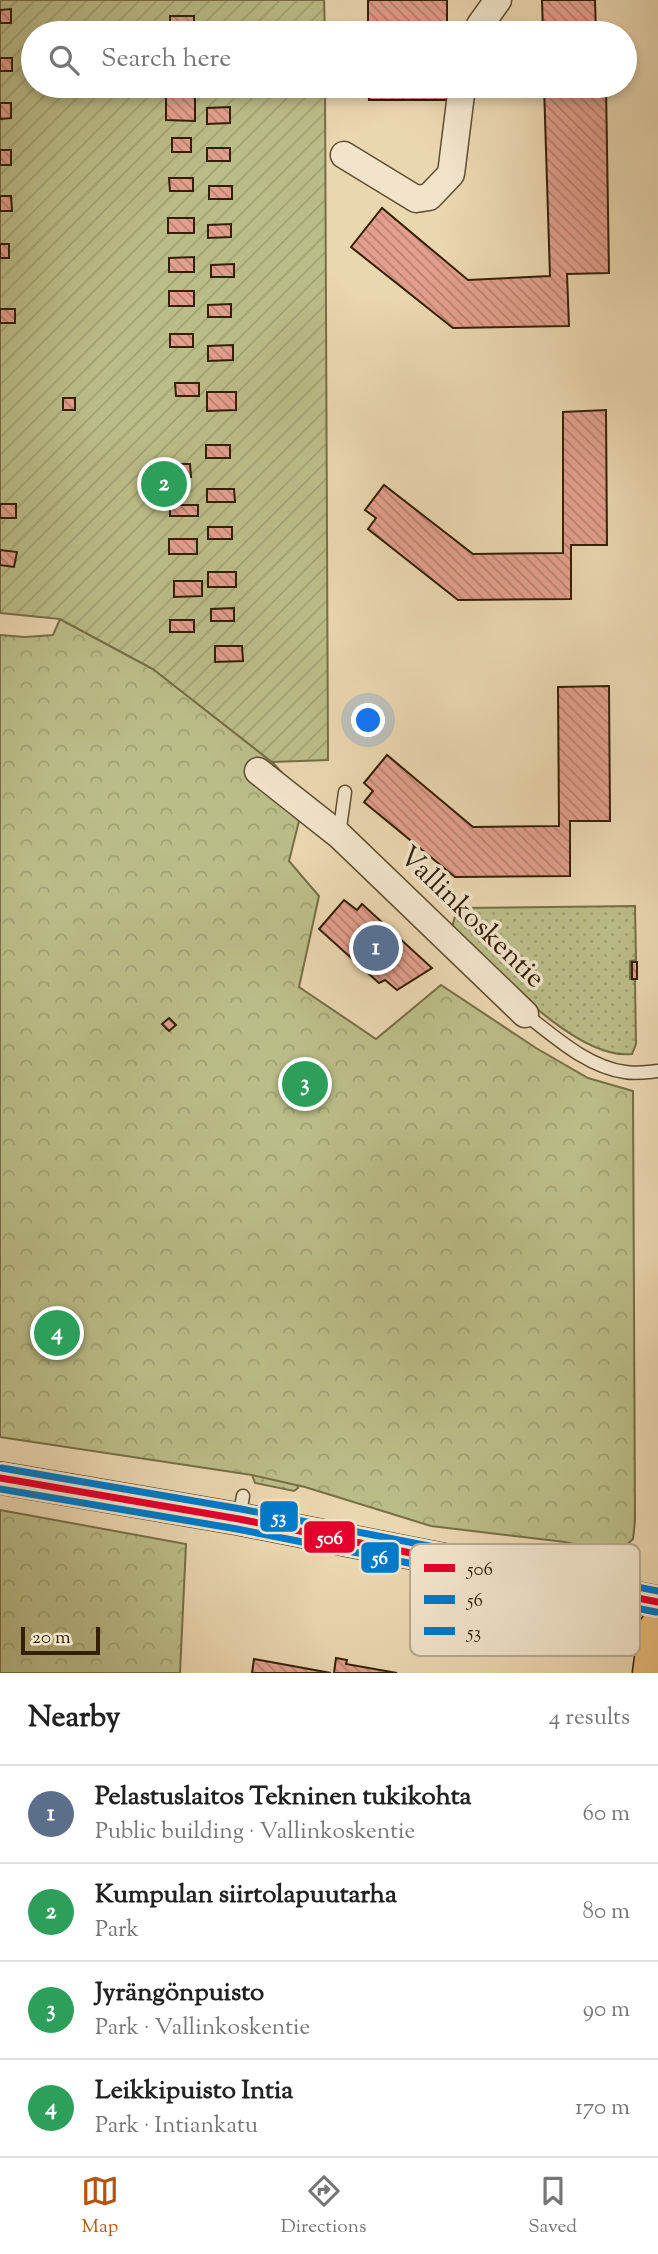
<!DOCTYPE html>
<html lang="en">
<head>
<meta charset="utf-8">
<style>
	:root { --surface:#fff; --page:#f6f6f6; --text:#222; --muted:#767676; --line:#e0e0e0; --accent:#b45309 }
	body { margin:0; font-family:"Sorts Mill Goudy",serif; background:var(--page); color:var(--text) }
	.scale { position:absolute; left:21px; bottom:18px; width:79px; box-sizing:border-box; padding-left:7px; border:4px solid #332005; border-top:0; font-size:19px; line-height:24px; white-space:nowrap; color:#332005; -webkit-text-stroke:5px #f1e4cb; paint-order:stroke }
	.you { position:absolute; left:369px; top:721px; width:24px; height:24px; margin:-18px; border:5px solid #fff; border-radius:50%; background:#1a73e8; box-shadow:0 0 0 10px #1a73e833 }
	.badge { display:grid; place-items:center; width:46px; height:46px; border-radius:50%; background:var(--accent); color:#fff; font-size:23px; font-weight:700 }
	.pin { position:absolute; translate:-50% -50%; border:4px solid #fff; box-shadow:0 2px 7px #0006 }
	.list { margin:0; padding:0; list-style:none }
	h2 { display:flex; justify-content:space-between; align-items:center; height:91px; margin:0; padding:0 28px; font-size:30px }
	h2 small { font-size:23px; font-weight:400; color:var(--muted) }
	.list li { display:grid; grid-template-columns:46px 1fr auto; gap:21px; align-items:center; box-sizing:border-box; height:98px; padding:0 28px; border-top:2px solid var(--line) }
	.list b { display:block; font-size:26px; white-space:nowrap }
	.list p { margin:0; font-size:23px; white-space:nowrap; color:var(--muted) }
	.list em { font-size:23px; font-style:normal; color:var(--muted) }
	.icon { flex:none; width:38px; height:38px; fill:none; stroke:currentColor; stroke-width:2; stroke-linecap:round; stroke-linejoin:round }
	.map { position:relative; flex:none; width:658px; height:1673px; overflow:hidden }
	.search { position:absolute; background:var(--surface); box-shadow:0 4px 10px #0003; left:21px; right:21px; top:21px; height:77px; display:flex; align-items:center; gap:18px; box-sizing:border-box; padding:0 24px; border-radius:38px; color:var(--muted); font-size:26px }
	.sheet { height:483px; background:var(--surface) }
	nav { display:flex; justify-content:space-around; align-items:center; box-sizing:border-box; height:98px; border-top:2px solid var(--line); background:var(--surface); font-size:19px; color:var(--muted) }
	nav a { display:grid; justify-items:center; gap:4px }
	nav .on { color:var(--accent) }
	.map>svg:first-child { display:block }
	.grass { fill:url(#grass-dots); stroke:#776e46; stroke-width:2 }
	.park { fill:url(#park-crowns); stroke:#776e46; stroke-width:2 }
	.garden { fill:url(#garden-furrows); stroke:#776e46; stroke-width:2 }
	.building { fill:url(#building-back-hatch); stroke:#332005; stroke-width:2 }
	.lines { fill:none; stroke-linecap:round; stroke-linejoin:round }
	.service-casing { stroke:#614e30; stroke-width:15 }
	.minor-casing { stroke:#614e30; stroke-width:29 }
	.tertiary-casing { stroke:#614e30; stroke-width:34 }
	.primary-casing { stroke:#332005; stroke-width:41 }
	.service { stroke:#f1e4cb; stroke-width:12 }
	.minor { stroke:#f1e4cb; stroke-width:26 }
	.tertiary { stroke:#f1e4cb; stroke-width:32 }
	.primary { stroke:#e5bb78; stroke-width:38 }
	.bus-1-casing { stroke:#f1e4cb; stroke-width:12 }
	.bus-2-casing { stroke:#f1e4cb; stroke-width:12 }
	.bus-3-casing { stroke:#f1e4cb; stroke-width:12 }
	.bus-1 { stroke:#e4002b; stroke-width:7 }
	.bus-2 { stroke:#007ac9; stroke-width:7 }
	.bus-3 { stroke:#007ac9; stroke-width:7 }
	.labels { text-anchor:middle; dominant-baseline:central; stroke-width:7; stroke-linejoin:round; paint-order:stroke }
	.street-label { font-size:28px; fill:#332005; stroke:#f1e4cb }
	.key { fill:#f1e4cb; stroke:#b8a990; stroke-width:2 }
	.key-label { font-size:19px; fill:#332005 }
	.line-badge { stroke:#f1e4cb; stroke-width:2.5 }
	.badge-label { font-size:19px; text-anchor:middle; font-weight:bold; fill:#fff }
</style>
</head>
<body>
<div class="map">
<svg width="658" height="1673" viewBox="0 0 658 1673">
	<defs>
		<pattern id="grass-dots" width="8" height="8" patternUnits="userSpaceOnUse" patternTransform="scale(1.75)"><rect width="8" height="8" fill="#bbbd88"/><path d="M2 2h.1M6 6h.1" fill="none" stroke="#a1a274" stroke-width="1.8" stroke-linecap="round"/></pattern>
		<pattern id="park-crowns" width="20" height="18" patternUnits="userSpaceOnUse" patternTransform="scale(1.75)"><rect width="20" height="18" fill="#bbbd88"/><path d="M2 6a3 3 0 1 1 6 0M12 15a3 3 0 1 1 6 0" fill="none" stroke="#a1a274"/></pattern>
		<pattern id="garden-furrows" width="10" height="10" patternUnits="userSpaceOnUse" patternTransform="scale(1.75)"><rect width="10" height="10" fill="#bbbd88"/><path d="M-1 1l2-2M0 10L10 0M9 11l2-2" fill="none" stroke="#a1a274"/></pattern>
		<pattern id="building-back-hatch" width="6" height="6" patternUnits="userSpaceOnUse" patternTransform="scale(1.75)"><rect width="6" height="6" fill="#e39f8d"/><path d="M-1 5l2 2M0 0l6 6M5-1l2 2" fill="none" stroke="#b98171"/></pattern>
	</defs>
	<rect width="100%" height="100%" fill="#ead6af"/>
	<filter id="stains"><feTurbulence type="fractalNoise" baseFrequency=".00286" numOctaves="4"/><feColorMatrix values="0 0 0 0 .2 0 0 0 0 .09 0 0 0 0 .02 0 0 0 .5 -.17"/></filter>
	<radialGradient id="worn" r=".72"><stop offset=".6" stop-color="#630" stop-opacity="0"/><stop offset="1" stop-color="#630" stop-opacity=".3"/></radialGradient>
	<!-- grass -->
	<g class="grass">
		<path d="M635,906l1,54 -6,1v18l5,1 1,64 -4,10c-57,7 -141,-89 -180,-126l5,-20z"/>
		<polygon points="254,1471 300,1482 298,1488 294,1491 255,1483 252,1475"/>
	</g>
	<!-- park -->
	<g class="park">
		<polygon points="60,619 153,669 272,762 305,797 289,861 319,896 299,987 376,1039 441,985 536,1048 588,1078 633,1091 635,1521 633,1539 623,1548 595,1549 565,1542 431,1526 305,1487 252,1475 0,1437 0,635 25,637 53,635"/>
		<polygon points="0,1510 186,1544 180,1673 0,1673"/>
	</g>
	<!-- garden -->
	<polygon class="garden" points="0,0 324,0 325,33 33,33 33,86 325,86 328,760 272,762 153,669 60,619 0,613"/>
	<!-- building -->
	<g class="building">
		<rect x="368" y="0" width="79" height="33"/>
		<polygon points="542,0 595,0 596,33 543,33"/>
		<polygon points="11,9 11,23 0,23 0,10"/>
		<polygon points="170,16 194,16 194,28 170,29"/>
		<rect x="0" y="58" width="12" height="13"/>
		<polygon points="368,86 447,86 448,100 369,100"/>
		<polygon points="544,86 606,86 609,273 567,274 569,326 453,328 351,247 382,208 468,280 550,276"/>
		<polygon points="166,93 195,93 195,121 166,120"/>
		<polygon points="0,103 11,103 11,118 0,119"/>
		<polygon points="230,107 230,123 207,124 207,108"/>
		<rect x="172" y="138" width="19" height="14"/>
		<rect x="207" y="148" width="23" height="13"/>
		<rect x="0" y="150" width="11" height="15"/>
		<polygon points="169,178 193,178 193,191 170,191"/>
		<rect x="209" y="186" width="23" height="13"/>
		<polygon points="0,196 11,196 12,211 0,211"/>
		<rect x="168" y="218" width="26" height="15"/>
		<polygon points="231,224 231,237 208,238 208,225"/>
		<rect x="0" y="244" width="9" height="14"/>
		<polygon points="194,257 194,272 169,272 169,258"/>
		<polygon points="234,264 234,277 211,277 211,265"/>
		<rect x="169" y="291" width="25" height="15"/>
		<polygon points="231,304 231,317 208,317 208,305"/>
		<rect x="0" y="309" width="15" height="14"/>
		<rect x="170" y="334" width="23" height="13"/>
		<polygon points="233,345 233,360 208,361 208,346"/>
		<polygon points="175,383 199,383 199,396 176,396"/>
		<polygon points="207,392 236,392 236,410 207,411"/>
		<rect x="63" y="398" width="12" height="12"/>
		<polygon points="606,410 607,545 571,545 571,599 458,600 368,529 376,518 365,510 384,485 473,554 563,553 563,412"/>
		<rect x="206" y="445" width="24" height="13"/>
		<polygon points="167,464 190,464 191,477 167,477"/>
		<polygon points="207,489 234,489 235,502 207,502"/>
		<rect x="0" y="504" width="16" height="14"/>
		<rect x="170" y="505" width="28" height="11"/>
		<rect x="208" y="527" width="24" height="12"/>
		<rect x="169" y="539" width="28" height="15"/>
		<polygon points="0,550 17,552 14,567 0,565"/>
		<rect x="208" y="572" width="28" height="15"/>
		<polygon points="174,581 202,581 202,596 174,597"/>
		<polygon points="234,608 234,621 211,621 211,609"/>
		<rect x="170" y="620" width="24" height="12"/>
		<polygon points="215,646 242,646 243,661 215,662"/>
		<polygon points="609,686 610,821 570,821 570,876 455,877 364,802 373,791 364,783 387,755 473,827 559,826 558,687"/>
		<polygon points="344,900 357,910 362,904 432,968 397,990 385,980 379,983 319,929"/>
		<rect x="632" y="962" width="5" height="17"/>
		<polygon points="169,1018 176,1025 169,1031 162,1024"/>
		<polygon points="336,1658 347,1660 346,1664 397,1673 334,1673"/>
		<polygon points="254,1659 331,1673 252,1673"/>
	</g>
	<g class="lines">
		<!-- service casing -->
		<g class="service-casing">
			<g id="service">
				<polyline points="339,835 345,792"/>
				<path d="M525,1014c29,22 62,53 100,58 11,2 22,0 33,-1"/>
				<polyline points="239,1519 243,1496"/>
			</g>
		</g>
		<!-- minor casing -->
		<g class="minor-casing">
			<g id="minor">
				<polyline points="477,33 480,25 498,0"/>
				<polyline points="344,155 416,199 429,197 451,174 462,86"/>
				<polyline points="258,771 339,835 525,1014"/>
			</g>
		</g>
		<!-- tertiary casing -->
		<g class="tertiary-casing">
			<polyline id="tertiary" points="0,1478 239,1519 658,1602"/>
		</g>
		<!-- primary casing -->
		<g class="primary-casing">
			<polyline id="primary" points="652,1673 658,1629"/>
		</g>
		<!-- service -->
		<use href="#service" class="service"/>
		<!-- minor -->
		<use href="#minor" class="minor"/>
		<!-- tertiary -->
		<use href="#tertiary" class="tertiary"/>
		<!-- primary -->
		<use href="#primary" class="primary"/>
		<!-- bus-1 casing -->
		<g class="bus-1-casing">
			<polyline id="bus-1" points="0,1478 239,1519 658,1602"/>
		</g>
		<!-- bus-2 casing -->
		<g class="bus-2-casing">
			<polyline id="bus-2" points="0,1489 237,1529 656,1612"/>
		</g>
		<!-- bus-3 casing -->
		<g class="bus-3-casing">
			<polyline id="bus-3" points="2,1468 241,1509 658,1591"/>
		</g>
		<!-- bus-1 -->
		<use href="#bus-1" class="bus-1"/>
		<!-- bus-2 -->
		<use href="#bus-2" class="bus-2"/>
		<!-- bus-3 -->
		<use href="#bus-3" class="bus-3"/>
	</g>
	<g class="labels">
		<!-- street labels -->
		<g class="street-label">
			<text transform="translate(471 918) rotate(44)">Vallinkoskentie</text>
		</g>
	</g>
	<!-- legend -->
	<rect x="410" y="1544" width="230" height="112" rx="10" class="key"/>
	<rect x="424" y="1564" width="31" height="8" fill="#e4002b"/>
	<rect x="424" y="1595" width="31" height="9" fill="#007ac9"/>
	<rect x="424" y="1627" width="31" height="8" fill="#007ac9"/>
	<g class="key-label">
		<text x="467" y="1575">506</text>
		<text x="467" y="1606">56</text>
		<text x="467" y="1638">53</text>
	</g>
	<g class="line-badge">
		<rect x="259" y="1500" width="40" height="33" rx="7" fill="#007ac9"/>
		<rect x="303" y="1520" width="53" height="34" rx="7" fill="#e4002b"/>
		<rect x="360" y="1541" width="40" height="33" rx="7" fill="#007ac9"/>
	</g>
	<g class="badge-label">
		<text x="279" y="1523">53</text>
		<text x="330" y="1544">506</text>
		<text x="380" y="1564">56</text>
	</g>
	<rect width="100%" height="100%" filter="url(#stains)"/>
	<rect width="100%" height="100%" fill="url(#worn)"/>
</svg>
<div class="scale">20 m</div>
<div class="you"></div>
<div class="pin badge" style="left:376px;top:948px;background:#5c6f8a">1</div>
<div class="pin badge" style="left:164px;top:484px;background:#2e9e5b">2</div>
<div class="pin badge" style="left:305px;top:1084px;background:#2e9e5b">3</div>
<div class="pin badge" style="left:57px;top:1333px;background:#2e9e5b">4</div>
<div class="search"><svg class="icon" aria-label="search" viewBox="0 0 24 24"><circle cx="10" cy="10" r="6"/><path d="M15 15l6 6"/></svg>Search here</div>
</div>
<section class="sheet">
<h2>Nearby<small>4 results</small></h2>
<ul class="list">
<li><span class="badge" style="background:#5c6f8a">1</span><div><b>Pelastuslaitos Tekninen tukikohta</b><p>Public building · Vallinkoskentie</p></div><em>60 m</em></li>
<li><span class="badge" style="background:#2e9e5b">2</span><div><b>Kumpulan siirtolapuutarha</b><p>Park</p></div><em>80 m</em></li>
<li><span class="badge" style="background:#2e9e5b">3</span><div><b>Jyrängönpuisto</b><p>Park · Vallinkoskentie</p></div><em>90 m</em></li>
<li><span class="badge" style="background:#2e9e5b">4</span><div><b>Leikkipuisto Intia</b><p>Park · Intiankatu</p></div><em>170 m</em></li>
</ul>
</section>
<nav>
<a class="on"><svg class="icon" aria-label="map" viewBox="0 0 24 24"><path d="M3 6l6-2 6 2 6-2v14l-6 2-6-2-6 2zM9 4v14M15 6v14"/></svg>Map</a>
<a><svg class="icon" aria-label="directions" viewBox="0 0 24 24"><path d="M12 3l9 9-9 9-9-9zM9 14v-3h6M13 9l2 2-2 2"/></svg>Directions</a>
<a><svg class="icon" aria-label="saved" viewBox="0 0 24 24"><path d="M7 4h10v16l-5-4-5 4z"/></svg>Saved</a>
</nav>
</body>
</html>
